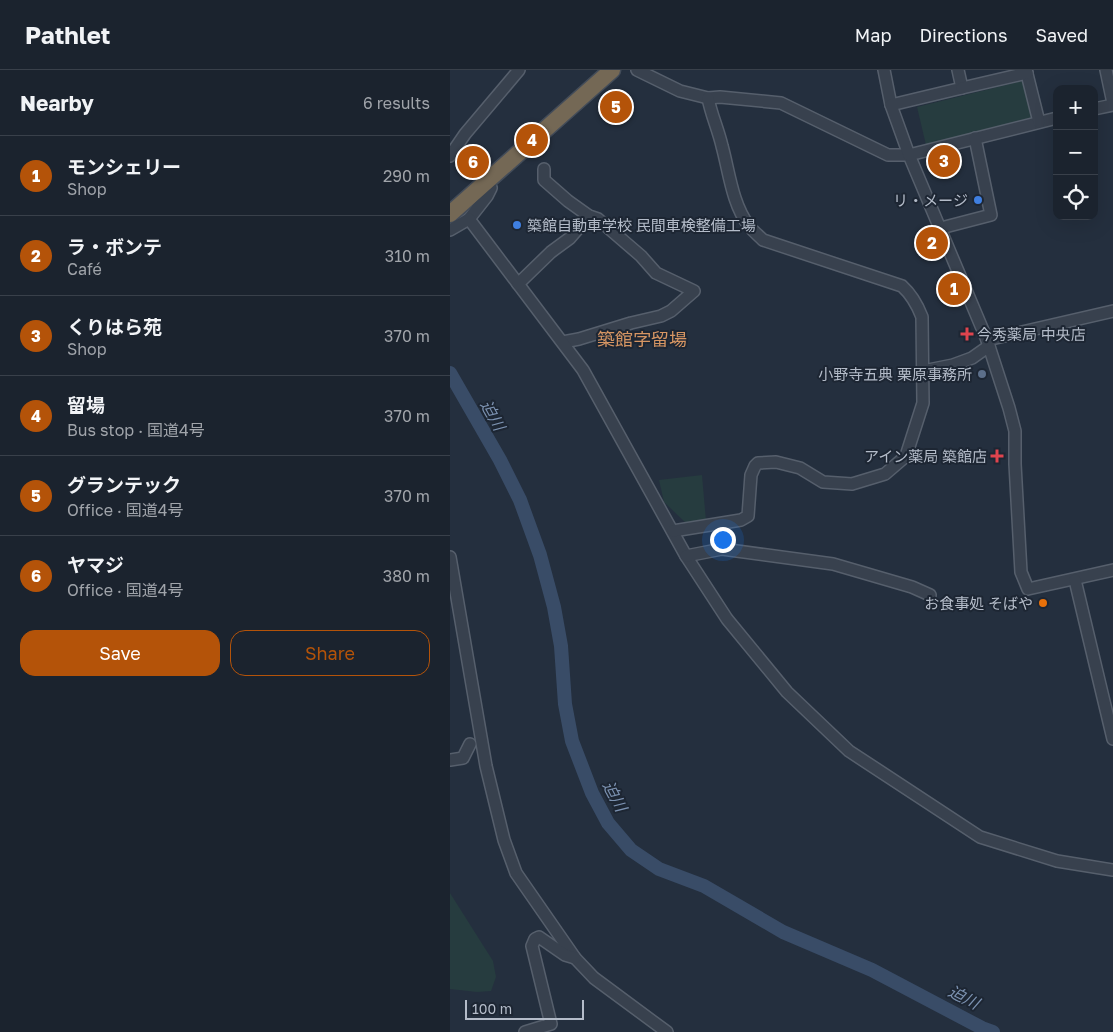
<!DOCTYPE html>
<html lang="en">
<head>
<meta charset="utf-8">
<style>
	:root { --surface:#1b232e; --page:#282f3a; --text:#f1f3f6; --muted:#a0a4aa; --line:#39404a; --accent:#b45309 }
	body { margin:0; font-family:"Golos Text","Noto Sans JP",sans-serif; background:var(--page); color:var(--text) }
	.controls { position:absolute; right:15px; top:15px; display:grid; overflow:hidden; border-radius:10px; box-shadow:0 5px 20px #0002 }
	.controls button { width:45px; height:45px; display:grid; place-items:center; padding:0; border:0; border-bottom:1px solid var(--line); background:var(--surface); color:var(--text); font:25px sans-serif }
	.scale { position:absolute; left:15px; bottom:12px; width:119px; box-sizing:border-box; padding-left:5px; border:2px solid #b4bcc9; border-top:0; font-size:14px; line-height:18px; white-space:nowrap; color:#b4bcc9; -webkit-text-stroke:4px #1d2633; paint-order:stroke }
	.you { position:absolute; left:272px; top:469px; width:18px; height:18px; margin:-12px; border:4px solid #fff; border-radius:50%; background:#1a73e8; box-shadow:0 0 0 8px #1a73e833 }
	.badge { display:grid; place-items:center; width:32px; height:32px; border-radius:50%; background:var(--accent); color:#fff; font-size:16px; font-weight:700 }
	.pin { position:absolute; translate:-50% -50%; border:2px solid #fff; box-shadow:0 1px 5px #0006 }
	.list { margin:0; padding:0; list-style:none }
	h2 { display:flex; justify-content:space-between; align-items:center; height:65px; margin:0; padding:0 20px; font-size:21px }
	h2 small { font-size:16px; font-weight:400; color:var(--muted) }
	.list li { display:grid; grid-template-columns:32px 1fr auto; gap:15px; align-items:center; box-sizing:border-box; height:80px; padding:0 20px; border-top:1px solid var(--line) }
	.list b { display:block; font-size:19px; white-space:nowrap }
	.list p { margin:0; font-size:16px; white-space:nowrap; color:var(--muted) }
	.list em { font-size:16px; font-style:normal; color:var(--muted) }
	.actions { display:flex; gap:10px; padding:15px 20px }
	.actions a { flex:1; padding:11px 0; border:1px solid var(--accent); border-radius:15px; text-align:center; font-size:18px; color:var(--accent) }
	.actions .main { background:var(--accent); color:#fff }
	.icon { flex:none; width:28px; height:28px; fill:none; stroke:currentColor; stroke-width:2; stroke-linecap:round; stroke-linejoin:round }
	.map { position:relative; flex:none; width:663px; height:962px; overflow:hidden }
	header { display:flex; align-items:center; gap:30px; box-sizing:border-box; height:70px; padding:0 25px; background:var(--surface); border-bottom:1px solid var(--line) }
	header strong { font-size:24px }
	nav { display:flex; gap:28px; margin-inline-start:auto; font-size:18px }
	main { display:flex }
	aside { flex:1; background:var(--surface) }
	.map>svg:first-child { display:block }
	.green { fill:#263c3f }
	.lines { fill:none; stroke-linecap:round; stroke-linejoin:round }
	.river { stroke:#394c67; stroke-width:14 }
	.minor-casing { stroke:#565f6c; stroke-width:14 }
	.highway-casing { stroke:#434c59; stroke-width:19 }
	.minor { stroke:#38414e; stroke-width:11 }
	.highway { stroke:#746855; stroke-width:16 }
	.shop-dot { fill:#3f7fe0; stroke:#1d2633; stroke-width:2 }
	.health-dot { fill:#e0444e; stroke:#1d2633; stroke-width:2 }
	.service-dot { fill:#5c6f8a; stroke:#1d2633; stroke-width:2 }
	.food-dot { fill:#e8710a; stroke:#1d2633; stroke-width:2 }
	.labels { text-anchor:middle; dominant-baseline:central; stroke-width:4; stroke-linejoin:round; paint-order:stroke }
	.poi-label { font-size:15px; fill:#b4bcc9; stroke:#1d2633; text-anchor:end }
	.water-label { font-size:16px; font-style:italic; fill:#7c92b1; stroke:#1d2633 }
	.quarter-label { font-size:18px; fill:#d59563; stroke:#1d2633 }
</style>
</head>
<body>
<header>
<strong>Pathlet</strong>
<nav><a>Map</a><a>Directions</a><a>Saved</a></nav>
</header>
<main>
<aside>
<h2>Nearby<small>6 results</small></h2>
<ul class="list">
<li><span class="badge">1</span><div><b>モンシェリー</b><p>Shop</p></div><em>290 m</em></li>
<li><span class="badge">2</span><div><b>ラ・ボンテ</b><p>Café</p></div><em>310 m</em></li>
<li><span class="badge">3</span><div><b>くりはら苑</b><p>Shop</p></div><em>370 m</em></li>
<li><span class="badge">4</span><div><b>留場</b><p>Bus stop · 国道4号</p></div><em>370 m</em></li>
<li><span class="badge">5</span><div><b>グランテック</b><p>Office · 国道4号</p></div><em>370 m</em></li>
<li><span class="badge">6</span><div><b>ヤマジ</b><p>Office · 国道4号</p></div><em>380 m</em></li>
</ul>
<div class="actions"><a class="main">Save</a><a>Share</a></div>
</aside>
<div class="map">
<svg width="663" height="962" viewBox="0 0 663 962">
	<rect width="100%" height="100%" fill="#242f3e"/>
	<!-- green -->
	<g class="green">
		<polygon points="572,11 582,49 476,75 467,37"/>
		<polygon points="252,405 256,451 237,454 214,432 209,410"/>
		<polygon points="0,823 43,891 46,907 41,921 27,922 0,919"/>
	</g>
	<g class="lines">
		<!-- river -->
		<polyline class="river" points="0,303 50,390 70,430 90,485 104,537 111,576 115,634 122,671 142,723 158,753 181,780 209,799 254,816 333,862 422,900 532,958 543,962"/>
		<!-- minor casing -->
		<g class="minor-casing">
			<g id="minor">
				<polyline points="187,0 230,21 258,28 270,27 331,33 438,85 459,85 537,270 559,338 565,361 565,394 571,502 578,519 663,500"/>
				<polyline points="434,0 441,35"/>
				<polyline points="508,0 512,18 441,35 459,85 607,48"/>
				<polyline points="576,0 589,52"/>
				<polyline points="656,0 663,33"/>
				<polyline points="512,18 577,3"/>
				<polyline points="644,39 663,35"/>
				<polyline points="0,86 15,64 69,0"/>
				<polyline points="94,99 94,110 118,131 139,146 148,149 191,186 206,203 244,221 221,241 211,246 181,253 129,269 113,272"/>
				<polyline points="19,149 37,126 41,118 35,112"/>
				<polyline points="491,158 541,145 525,68"/>
				<polyline points="0,160 19,149 133,300 236,486 277,549 337,622 399,681 530,767 607,791 663,800"/>
				<polyline points="68,214 101,182 120,168 139,146"/>
				<polyline points="537,270 663,241"/>
				<polyline points="473,301 503,295 522,288 539,276"/>
				<path d="M223,461l68,-11 7,-4 3,-41 4,-9 3,-3 18,-1 24,6 23,14 29,2 33,-10 21,-18 17,-53 -1,-86c-5,-13 -10,-22 -20,-31l-139,-46c-5,-5 -10,-9 -14,-14 -17,-22 -20,-55 -27,-80 -4,-17 -11,-32 -14,-48"/>
				<polyline points="236,486 272,479 383,494 462,517 480,525"/>
				<polyline points="0,487 36,696 54,770 66,803 125,888 144,908 217,962"/>
				<polyline points="625,510 663,669"/>
				<polyline points="0,690 13,688 20,674"/>
				<polyline points="75,962 101,954 82,876 85,869 89,867 115,885 125,888"/>
			</g>
		</g>
		<!-- highway casing -->
		<g class="highway-casing">
			<polyline id="highway" points="0,144 162,0"/>
		</g>
		<!-- minor -->
		<use href="#minor" class="minor"/>
		<!-- highway -->
		<use href="#highway" class="highway"/>
	</g>
	<!-- markers -->
	<g class="shop-dot">
		<circle cx="528" cy="130" r="5"/>
		<circle cx="67" cy="155" r="5"/>
	</g>
	<g class="health-dot">
		<path d="M514.5 256.5h5v5h5v5h-5v5h-5v-5h-5v-5h5z"/>
		<path d="M544.5 378.5h5v5h5v5h-5v5h-5v-5h-5v-5h5z"/>
	</g>
	<circle class="service-dot" cx="532" cy="304" r="5"/>
	<circle class="food-dot" cx="593" cy="533" r="5"/>
	<g class="labels">
		<!-- poi labels -->
		<g class="poi-label">
			<text x="518" y="130">リ・メージ</text>
			<text x="77" y="155" text-anchor="start">築館自動車学校 民間車検整備工場</text>
			<text x="527" y="264" text-anchor="start">今秀薬局 中央店</text>
			<text x="522" y="304">小野寺五典 栗原事務所</text>
			<text x="537" y="386">アイン薬局 築館店</text>
			<text x="583" y="533">お食事処 そばや</text>
		</g>
		<!-- water labels -->
		<g class="water-label">
			<text transform="translate(43 345) rotate(61)">迫川</text>
			<text transform="translate(165 726) rotate(62)">迫川</text>
			<text transform="translate(514 927) rotate(27)">迫川</text>
		</g>
		<!-- quarter labels -->
		<g class="quarter-label">
			<text x="192" y="269">築館字留場</text>
		</g>
	</g>
</svg>
<div class="controls">
<button>+</button>
<button>−</button>
<button><svg class="icon" aria-label="locate" viewBox="0 0 24 24"><circle cx="12" cy="12" r="6"/><path d="M12 2v4M12 18v4M2 12h4M18 12h4"/></svg></button>
</div>
<div class="scale">100 m</div>
<div class="you"></div>
<div class="pin badge" style="left:504px;top:219px">1</div>
<div class="pin badge" style="left:482px;top:173px">2</div>
<div class="pin badge" style="left:494px;top:91px">3</div>
<div class="pin badge" style="left:82px;top:70px">4</div>
<div class="pin badge" style="left:166px;top:37px">5</div>
<div class="pin badge" style="left:23px;top:92px">6</div>
</div>
</main>
</body>
</html>
